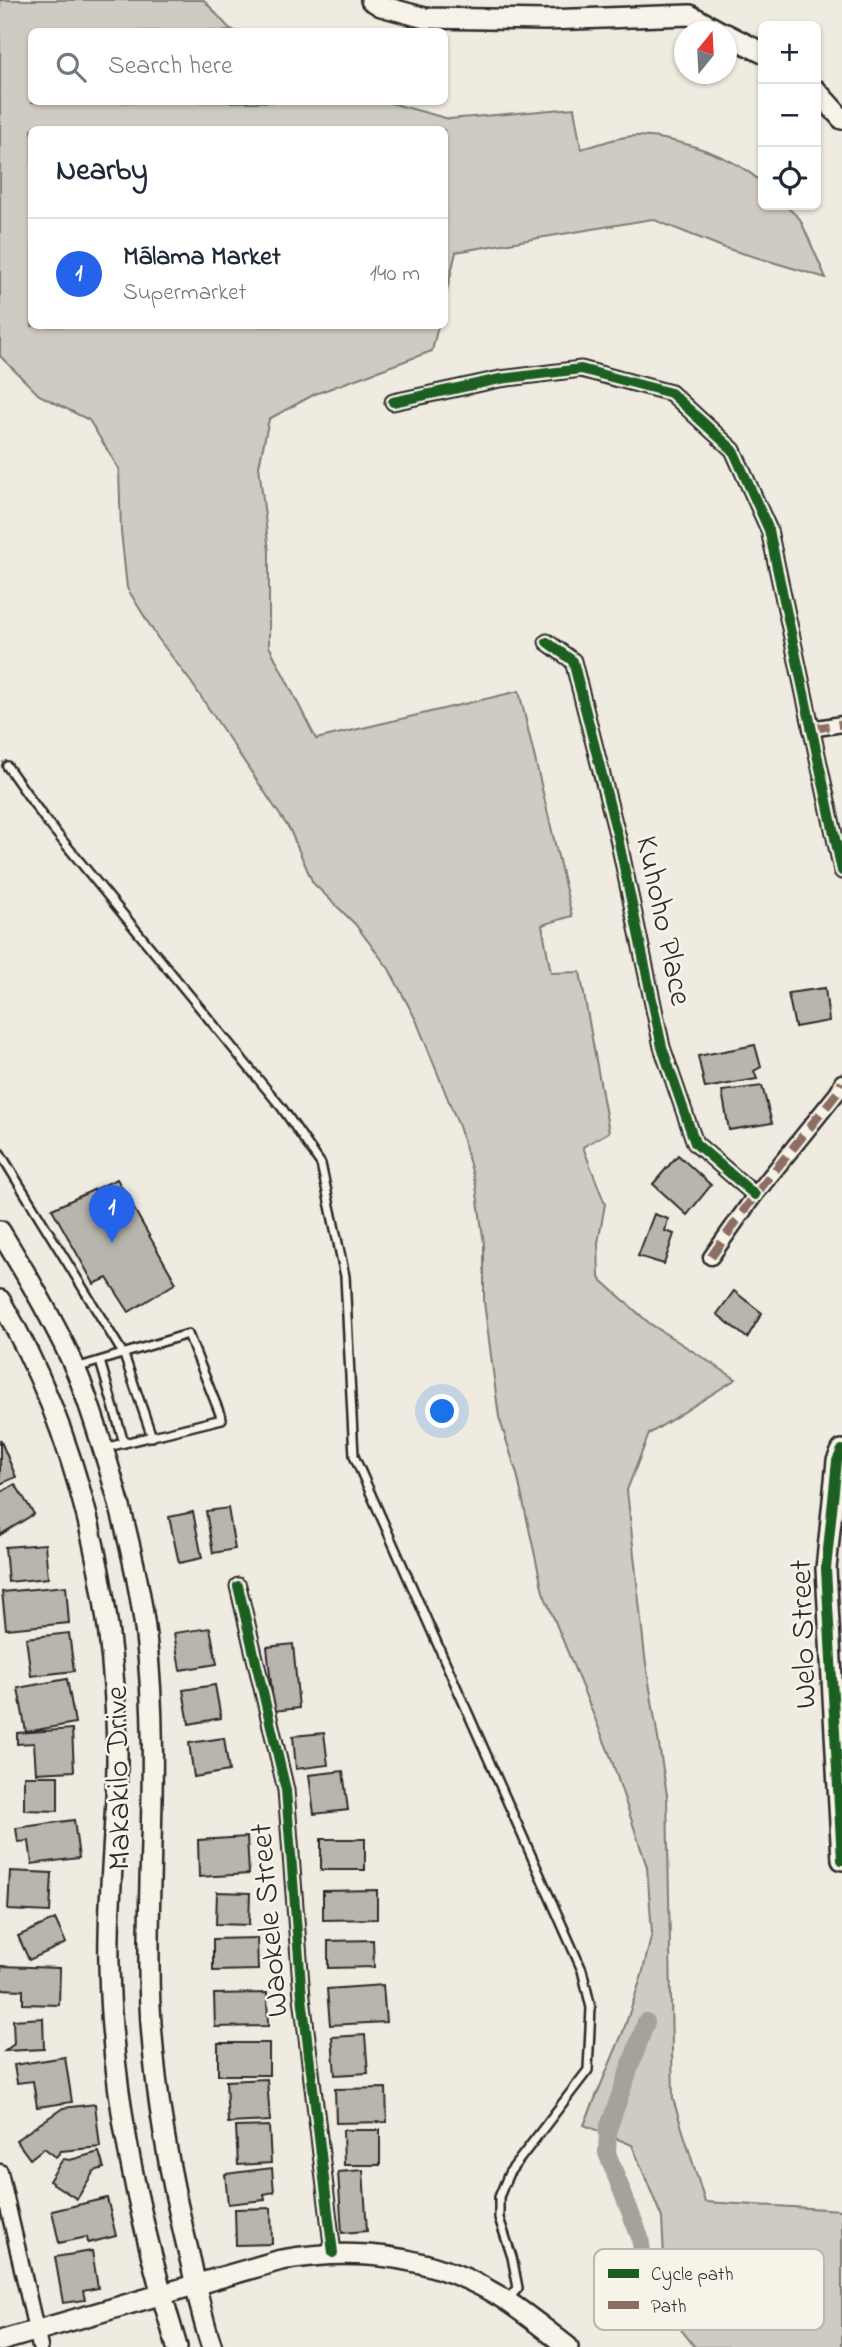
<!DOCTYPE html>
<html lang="en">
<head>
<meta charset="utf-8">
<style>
	:root { --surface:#fff; --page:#f2f2f3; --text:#1f2937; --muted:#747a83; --line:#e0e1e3; --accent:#2563eb }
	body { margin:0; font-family:"Indie Flower",sans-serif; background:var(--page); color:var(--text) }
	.controls { position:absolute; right:21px; top:21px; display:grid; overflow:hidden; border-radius:10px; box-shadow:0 2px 5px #0004 }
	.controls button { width:63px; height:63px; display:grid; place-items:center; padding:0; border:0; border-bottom:2px solid var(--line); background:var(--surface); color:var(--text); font:35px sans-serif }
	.compass { position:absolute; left:674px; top:21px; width:63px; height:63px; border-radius:50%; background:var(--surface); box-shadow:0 2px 5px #0004; rotate:18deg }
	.you { position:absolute; left:443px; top:1412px; width:24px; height:24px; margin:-18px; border:5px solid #fff; border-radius:50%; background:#1a73e8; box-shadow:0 0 0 10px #1a73e833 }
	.badge { display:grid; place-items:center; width:46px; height:46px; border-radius:50%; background:var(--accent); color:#fff; font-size:23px; font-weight:700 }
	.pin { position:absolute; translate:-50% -58px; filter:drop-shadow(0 2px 4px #0008) }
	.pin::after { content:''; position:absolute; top:37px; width:24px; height:21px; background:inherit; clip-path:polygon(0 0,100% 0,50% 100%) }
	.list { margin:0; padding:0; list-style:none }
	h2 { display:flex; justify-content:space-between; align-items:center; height:91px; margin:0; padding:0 28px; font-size:30px }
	h2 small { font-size:23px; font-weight:400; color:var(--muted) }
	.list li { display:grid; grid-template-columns:46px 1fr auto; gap:21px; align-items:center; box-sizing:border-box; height:112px; padding:0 28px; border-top:2px solid var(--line) }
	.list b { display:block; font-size:26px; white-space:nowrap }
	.list p { margin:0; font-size:23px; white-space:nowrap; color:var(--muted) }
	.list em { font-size:23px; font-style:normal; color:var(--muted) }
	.icon { flex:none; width:38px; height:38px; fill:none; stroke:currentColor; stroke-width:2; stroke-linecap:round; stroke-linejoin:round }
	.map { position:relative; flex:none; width:842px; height:2347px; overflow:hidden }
	.search { position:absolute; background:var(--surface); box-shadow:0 2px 5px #0004; left:28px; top:28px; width:420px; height:77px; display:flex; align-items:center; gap:18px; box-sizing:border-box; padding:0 24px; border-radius:10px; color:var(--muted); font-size:26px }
	.panel { position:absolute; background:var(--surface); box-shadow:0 2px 5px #0004; left:28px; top:126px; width:420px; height:203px; border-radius:10px }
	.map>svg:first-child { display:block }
	.green { fill:#cfcbc2; stroke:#7d7b76; stroke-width:2 }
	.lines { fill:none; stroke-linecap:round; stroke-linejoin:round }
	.canal { stroke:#a4a29a; stroke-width:18 }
	.building { fill:#b8b5ae; stroke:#2b2b2b; stroke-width:2 }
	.lane-casing { stroke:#2b2b2b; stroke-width:12 }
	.street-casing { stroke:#2b2b2b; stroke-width:19 }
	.secondary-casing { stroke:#2b2b2b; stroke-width:24 }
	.lane { stroke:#f7f3e8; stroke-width:7 }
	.street { stroke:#f7f3e8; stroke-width:14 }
	.secondary { stroke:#f7f3e8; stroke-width:19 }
	.quiet { stroke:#8d6e63; stroke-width:9; stroke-dasharray:18 9; stroke-linecap:butt }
	.cycleway-casing { stroke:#f7f3e8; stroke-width:15 }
	.cycleway { stroke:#1b5e20; stroke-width:10 }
	.labels { text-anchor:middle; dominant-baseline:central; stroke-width:5; stroke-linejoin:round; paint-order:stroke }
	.street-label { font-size:32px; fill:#2b2b2b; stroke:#f7f3e8 }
	.key { fill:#f7f3e8; stroke:#bab7af; stroke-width:2 }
	.key-label { font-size:19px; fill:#2b2b2b }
</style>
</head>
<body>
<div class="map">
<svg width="842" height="2347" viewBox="0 0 842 2347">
	<rect width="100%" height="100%" fill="#efebe0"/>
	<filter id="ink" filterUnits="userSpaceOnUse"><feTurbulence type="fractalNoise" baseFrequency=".0143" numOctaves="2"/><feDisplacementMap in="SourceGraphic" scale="14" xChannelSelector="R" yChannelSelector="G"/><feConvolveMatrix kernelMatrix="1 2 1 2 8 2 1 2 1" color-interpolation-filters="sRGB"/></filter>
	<g filter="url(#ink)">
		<!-- green -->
		<path class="green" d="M0,0h204l24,27 7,4 -203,1v70h355l62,17 125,-11 7,41c17,-4 40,-14 58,-13 39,2 96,20 124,48v21h22l15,14 26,59 -101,-30 -73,-29 -196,33 -11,46 -1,-168h-412v196h406l-6,25 -117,43 -46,25 -10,47 10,85v95l47,93 203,-48 53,225 -30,9 9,48 29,-1 29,160 -26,15 22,57 -7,39 1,35 50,45 87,56 -87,55 -22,56 18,167 22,138 6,304 32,103 137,8v137h-147l-16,-20 -14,-50 -3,-59 -30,-73 -48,-20 39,-93 19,-57 10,-42 -5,-66 -37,-112 -67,-163 -26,-118 -18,-57 -15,-115v-58l-8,-58 -16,-57 -44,-109 -27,-51 -34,-45 -42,-41 -23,-53 -99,-148 -34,-45 -30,-49 -6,-57 -2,-62 -30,-49 -50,-25 -39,-39z"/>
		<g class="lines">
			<!-- canal -->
			<polyline class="canal" points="639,2300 643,2259 640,2237 607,2153 608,2129 646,2022"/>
		</g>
		<!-- building -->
		<g class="building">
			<polygon points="825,988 829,1021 795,1027 788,993"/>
			<polygon points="755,1045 761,1067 754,1071 757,1079 705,1088 698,1056"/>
			<polygon points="762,1086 772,1123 729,1130 722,1091"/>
			<polygon points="678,1155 711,1185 687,1215 653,1184"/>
			<polygon points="117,1179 176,1283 129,1312 107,1278 94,1284 52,1209"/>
			<polygon points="654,1214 668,1219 665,1231 674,1234 664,1264 638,1256"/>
			<polygon points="734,1291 762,1313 747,1338 717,1314"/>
			<polygon points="0,1439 16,1477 0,1484"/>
			<polygon points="15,1484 34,1514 0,1535 0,1493"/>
			<polygon points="228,1508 235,1549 213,1553 206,1511"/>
			<polygon points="193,1512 202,1558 179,1563 169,1517"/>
			<polygon points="45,1544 48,1578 8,1582 5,1547"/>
			<polygon points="66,1586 69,1623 6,1629 2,1592"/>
			<polygon points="210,1628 217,1664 180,1670 174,1633"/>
			<polygon points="69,1633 74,1671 31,1676 26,1638"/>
			<polygon points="293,1644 299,1708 274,1711 267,1647"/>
			<polygon points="67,1679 75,1723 26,1732 18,1688"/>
			<polygon points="215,1685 221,1718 189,1724 183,1690"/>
			<polygon points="72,1729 74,1771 36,1773 34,1743 17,1744 17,1733"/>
			<polygon points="324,1733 328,1765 296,1769 293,1736"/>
			<polygon points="224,1738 229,1771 194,1777 189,1743"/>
			<polygon points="343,1771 348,1810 314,1814 309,1775"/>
			<polygon points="24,1776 58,1776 58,1811 24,1810"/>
			<polygon points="74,1820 79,1858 32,1864 29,1841 18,1842 16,1828"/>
			<polygon points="247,1837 249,1874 199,1877 198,1840"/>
			<rect x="321" y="1839" width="44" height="31"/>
			<polygon points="10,1871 52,1873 50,1912 8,1910"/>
			<polygon points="377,1890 377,1919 323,1920 323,1891"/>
			<polygon points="217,1892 250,1893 249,1925 216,1924"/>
			<polygon points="55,1919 66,1943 29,1960 18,1936"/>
			<polygon points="257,1938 258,1970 213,1971 213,1939"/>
			<polygon points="373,1940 374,1967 328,1968 328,1941"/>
			<polygon points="1,1966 60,1968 59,2005 23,2004 23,1990 1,1989"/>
			<polygon points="383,1985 386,2022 330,2025 327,1989"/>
			<polygon points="267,1993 268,2026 215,2027 214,1994"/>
			<polygon points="43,2018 44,2049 5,2051 14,2044 13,2020"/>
			<polygon points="365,2035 368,2073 335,2075 332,2037"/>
			<rect x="218" y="2043" width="51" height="32"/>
			<polygon points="65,2057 72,2102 37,2107 33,2081 17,2083 14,2065"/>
			<polygon points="267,2079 270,2121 228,2123 226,2081"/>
			<polygon points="386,2088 387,2122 336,2123 335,2089"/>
			<polygon points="95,2104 100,2147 61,2151 56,2157 44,2148 30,2159 16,2140 63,2108"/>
			<polygon points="269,2126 271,2163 238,2165 236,2127"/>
			<polygon points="343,2130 380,2130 380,2165 344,2165"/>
			<polygon points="99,2152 104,2168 94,2171 77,2199 49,2181 63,2159 70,2160"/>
			<polygon points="272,2168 274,2192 264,2194 265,2200 228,2204 225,2174"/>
			<polygon points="363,2170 367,2231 342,2233 338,2172"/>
			<polygon points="107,2198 116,2236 88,2243 87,2237 59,2243 52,2211"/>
			<polygon points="271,2208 272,2244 236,2245 235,2209"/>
			<polygon points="92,2251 98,2288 83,2291 85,2300 63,2303 55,2257"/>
		</g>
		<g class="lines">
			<!-- lane casing -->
			<g class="lane-casing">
				<g id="lane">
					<polyline points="7,766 44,818 282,1108 321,1164 345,1276 354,1456 582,1970 591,2008 588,2070 509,2173 499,2197 499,2218 512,2257 518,2288 507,2301"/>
					<polyline points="0,1153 124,1355 152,1437"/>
					<polyline points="100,1361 124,1443"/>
					<polyline points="76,1368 188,1334 222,1419 104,1448"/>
				</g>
			</g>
			<!-- street casing -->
			<g class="street-casing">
				<g id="street">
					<polyline points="393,402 500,379 581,369 671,393 733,450 769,530 842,871"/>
					<polyline points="547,642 573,661 618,838 662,1047 695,1143 755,1195"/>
					<polyline points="811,729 842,724"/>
					<polyline points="711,1257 755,1195 838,1092 842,1082"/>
					<polyline points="238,1586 286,1790 302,1997 333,2253"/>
					<polyline points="0,2172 40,2347"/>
				</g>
			</g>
			<!-- secondary casing -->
			<g class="secondary-casing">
				<g id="secondary">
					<polyline points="371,0 381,6 425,18 546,20 690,15 721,32"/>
					<polyline points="726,34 763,53"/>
					<polyline points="816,90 842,119"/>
					<path d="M0,1231c27,44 54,90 75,137 13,30 22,62 32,93 17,57 32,116 39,175 13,109 2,220 3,330 0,96 19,204 42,297 6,28 11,57 21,84"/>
					<path d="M0,1300c79,135 114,293 117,449 1,72 -10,144 -8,216 2,129 31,259 68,382"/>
					<polyline points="842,1450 837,1461 826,1569 842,1860"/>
					<path d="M0,2341l281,-81c76,-13 151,-5 218,36 24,15 47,34 69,51"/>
				</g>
			</g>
			<!-- lane -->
			<use href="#lane" class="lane"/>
			<!-- street -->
			<use href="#street" class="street"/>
			<!-- secondary -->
			<use href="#secondary" class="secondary"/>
			<!-- quiet -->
			<g class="quiet">
				<polyline points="811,729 842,724"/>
				<polyline points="711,1257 755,1195 838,1092 842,1082"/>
			</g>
			<!-- cycleway casing -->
			<g class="cycleway-casing">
				<g id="cycleway">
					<polyline points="393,402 500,379 581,369 671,393 733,450 769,530 842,871"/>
					<polyline points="547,642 573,661 618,838 662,1047 695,1143 755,1195"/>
					<polyline points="842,1450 837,1461 826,1569 842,1860"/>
					<polyline points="238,1586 286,1790 302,1997 333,2253"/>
				</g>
			</g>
			<!-- cycleway -->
			<use href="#cycleway" class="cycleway"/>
		</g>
	</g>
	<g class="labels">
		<!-- street labels -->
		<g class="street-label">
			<text transform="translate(662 921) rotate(78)">Kuhoho Place</text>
			<text transform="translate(805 1634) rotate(-92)">Welo Street</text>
			<text transform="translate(120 1778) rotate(-91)">Makakilo Drive</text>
			<text transform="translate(271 1920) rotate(-95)">Waokele Street</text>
		</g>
	</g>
	<!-- legend -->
	<rect x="594" y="2249" width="230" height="81" rx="10" class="key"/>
	<rect x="608" y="2269" width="31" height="9" fill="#1b5e20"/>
	<rect x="608" y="2301" width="31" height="8" fill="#8d6e63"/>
	<g class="key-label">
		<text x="651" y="2280">Cycle path</text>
		<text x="651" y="2312">Path</text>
	</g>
</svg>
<div class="controls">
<button>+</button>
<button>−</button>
<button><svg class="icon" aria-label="locate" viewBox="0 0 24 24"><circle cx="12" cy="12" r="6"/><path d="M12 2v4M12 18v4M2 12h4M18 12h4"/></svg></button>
</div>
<svg class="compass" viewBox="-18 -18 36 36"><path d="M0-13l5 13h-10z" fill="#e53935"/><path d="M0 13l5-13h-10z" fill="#747a83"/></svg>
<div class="you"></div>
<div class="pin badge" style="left:112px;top:1243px">1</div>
<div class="search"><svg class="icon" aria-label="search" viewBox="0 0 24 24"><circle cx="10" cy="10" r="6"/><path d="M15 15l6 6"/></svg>Search here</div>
<section class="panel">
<h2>Nearby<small></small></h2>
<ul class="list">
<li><span class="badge">1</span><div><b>Mālama Market</b><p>Supermarket</p></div><em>140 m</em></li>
</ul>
</section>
</div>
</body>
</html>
